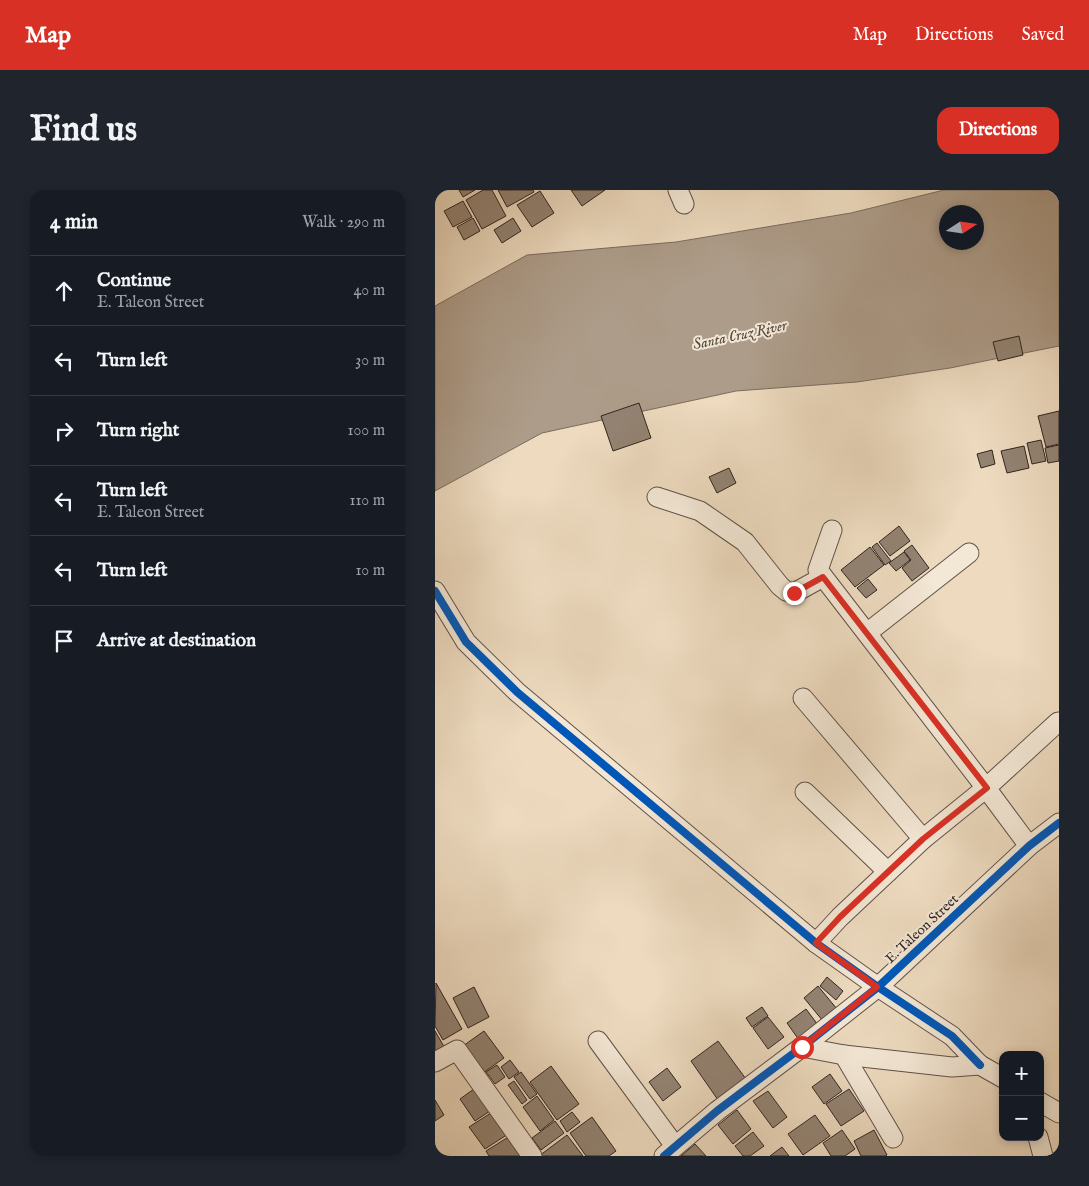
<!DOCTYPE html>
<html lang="en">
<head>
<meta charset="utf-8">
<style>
	:root { --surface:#171b24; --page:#20242c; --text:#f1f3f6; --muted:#9ea1a6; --line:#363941; --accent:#d93025 }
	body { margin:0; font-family:"IM FELL English",serif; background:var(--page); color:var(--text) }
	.controls { position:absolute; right:15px; bottom:15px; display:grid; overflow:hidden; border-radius:10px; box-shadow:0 2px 8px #0003 }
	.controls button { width:45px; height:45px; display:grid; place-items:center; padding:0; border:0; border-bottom:1px solid var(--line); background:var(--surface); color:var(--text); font:25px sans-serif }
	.compass { position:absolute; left:504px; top:15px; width:45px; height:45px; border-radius:50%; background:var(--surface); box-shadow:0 2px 8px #0003; rotate:78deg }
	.stop { position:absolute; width:15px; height:15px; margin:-11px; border:4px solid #d93025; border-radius:50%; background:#fff }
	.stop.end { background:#d93025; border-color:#fff; box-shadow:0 1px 5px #0008 }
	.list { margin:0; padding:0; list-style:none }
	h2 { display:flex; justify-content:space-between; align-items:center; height:65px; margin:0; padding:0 20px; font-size:21px }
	h2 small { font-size:16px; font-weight:400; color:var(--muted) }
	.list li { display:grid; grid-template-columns:32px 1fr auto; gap:15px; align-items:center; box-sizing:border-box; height:70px; padding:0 20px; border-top:1px solid var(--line) }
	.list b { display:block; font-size:19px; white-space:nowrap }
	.list p { margin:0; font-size:16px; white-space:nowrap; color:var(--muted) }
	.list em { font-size:16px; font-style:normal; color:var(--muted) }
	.icon { flex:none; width:28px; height:28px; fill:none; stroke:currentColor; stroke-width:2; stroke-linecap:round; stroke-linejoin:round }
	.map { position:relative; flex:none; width:624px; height:966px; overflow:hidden; border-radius:15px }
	header { display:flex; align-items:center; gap:30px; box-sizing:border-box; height:70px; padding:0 25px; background:var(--accent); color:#fff }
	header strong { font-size:24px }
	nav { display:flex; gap:28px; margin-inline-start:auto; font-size:18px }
	.intro { display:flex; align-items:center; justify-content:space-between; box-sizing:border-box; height:120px; padding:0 30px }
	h1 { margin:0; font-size:35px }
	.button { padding:12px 22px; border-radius:15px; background:var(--accent); color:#fff; font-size:18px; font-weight:700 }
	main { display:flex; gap:30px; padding:0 30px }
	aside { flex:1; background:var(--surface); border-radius:15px; box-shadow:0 2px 8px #0003 }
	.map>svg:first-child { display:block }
	.water { fill:#ad9c89; stroke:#7b6c5f; fill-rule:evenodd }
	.building { fill:#938373; stroke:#312521 }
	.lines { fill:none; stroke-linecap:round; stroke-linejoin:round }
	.minor-casing { stroke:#605248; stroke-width:21 }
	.minor { stroke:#f3e7d5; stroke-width:19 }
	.cycleway-casing { stroke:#f3e7d5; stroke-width:11 }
	.cycleway { stroke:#0057b8; stroke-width:8 }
	.route { stroke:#d93025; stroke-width:6 }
	.labels { text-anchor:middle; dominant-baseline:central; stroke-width:4; stroke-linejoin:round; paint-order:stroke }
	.street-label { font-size:14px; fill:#312521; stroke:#f3e7d5 }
	.water-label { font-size:15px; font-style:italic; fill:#564940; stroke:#f3e7d5 }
</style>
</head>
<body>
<header>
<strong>Map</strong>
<nav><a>Map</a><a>Directions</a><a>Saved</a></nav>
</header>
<div class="intro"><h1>Find us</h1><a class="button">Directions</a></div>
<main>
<aside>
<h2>4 min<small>Walk · 290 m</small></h2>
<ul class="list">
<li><svg class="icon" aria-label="ahead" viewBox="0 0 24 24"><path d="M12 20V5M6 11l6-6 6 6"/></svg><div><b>Continue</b><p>E. Taleon Street</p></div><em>40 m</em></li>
<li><svg class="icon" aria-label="left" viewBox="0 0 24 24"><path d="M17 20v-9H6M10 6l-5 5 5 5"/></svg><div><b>Turn left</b></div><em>30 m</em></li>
<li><svg class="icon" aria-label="right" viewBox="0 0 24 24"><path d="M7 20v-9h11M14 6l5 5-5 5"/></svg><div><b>Turn right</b></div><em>100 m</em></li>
<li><svg class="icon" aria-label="left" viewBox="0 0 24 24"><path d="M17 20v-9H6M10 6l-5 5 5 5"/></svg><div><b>Turn left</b><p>E. Taleon Street</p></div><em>110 m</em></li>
<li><svg class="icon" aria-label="left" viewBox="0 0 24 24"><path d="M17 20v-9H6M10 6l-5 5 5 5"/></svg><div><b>Turn left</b></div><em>10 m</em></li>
<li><svg class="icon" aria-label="arrive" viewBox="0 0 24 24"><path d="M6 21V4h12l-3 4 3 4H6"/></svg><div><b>Arrive at destination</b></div></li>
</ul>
</aside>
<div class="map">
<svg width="624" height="966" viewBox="0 0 624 966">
	<rect width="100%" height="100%" fill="#eddabf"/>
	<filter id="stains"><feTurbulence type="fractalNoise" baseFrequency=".004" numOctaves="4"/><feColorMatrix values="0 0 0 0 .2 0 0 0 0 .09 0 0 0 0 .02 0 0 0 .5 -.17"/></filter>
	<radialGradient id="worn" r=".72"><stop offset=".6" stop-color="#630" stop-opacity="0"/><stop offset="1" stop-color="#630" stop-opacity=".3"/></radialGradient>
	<!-- water -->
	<path class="water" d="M509,0h115v156l-109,22 -93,14 -121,9 -194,42 -107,58v-185l92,-51 149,-13 175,-29zM512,22h30v30h-30z"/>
	<!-- building -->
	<g class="building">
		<polygon points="24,0 40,0 28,7"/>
		<polygon points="48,0 57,0 71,26 47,39 31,10"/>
		<polygon points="63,0 98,0 99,2 72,17"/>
		<polygon points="136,0 170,0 147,16"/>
		<polygon points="105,1 119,23 97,37 82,15"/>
		<polygon points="28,11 37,27 18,37 9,21"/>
		<polygon points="38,28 45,41 29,50 22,37"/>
		<polygon points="78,28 86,41 67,53 59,40"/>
		<polygon points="584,146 588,165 563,171 558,152"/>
		<polygon points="204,213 216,248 178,261 166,226"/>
		<polygon points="624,221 624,254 611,257 603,226"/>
		<polygon points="606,250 611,271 597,274 592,253"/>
		<polygon points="624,255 624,271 613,273 610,258"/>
		<polygon points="589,256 594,278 572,283 566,261"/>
		<polygon points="557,260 560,274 546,278 542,264"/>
		<polygon points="294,278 301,293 282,303 274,287"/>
		<polygon points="464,336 475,351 455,366 444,352"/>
		<polygon points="442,353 456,371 450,375 437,357"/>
		<polygon points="477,355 494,378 477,391 467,378 476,370 469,361"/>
		<polygon points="435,357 449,375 420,397 406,380"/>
		<polygon points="469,362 475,370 461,381 454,373"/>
		<polygon points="433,389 442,400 431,408 422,398"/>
		<polygon points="392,787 408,801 401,810 385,796"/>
		<polygon points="1,793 27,839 8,850 0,836"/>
		<polygon points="383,796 402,819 388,831 369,808"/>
		<polygon points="39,797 54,827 33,838 18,808"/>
		<polygon points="327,817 333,826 317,837 311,828"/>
		<polygon points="371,819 383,835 364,850 352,833"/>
		<polygon points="333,827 349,847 333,859 318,838"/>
		<polygon points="0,841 11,860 0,866"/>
		<polygon points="49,841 69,868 48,883 28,856"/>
		<polygon points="283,851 311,889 283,910 256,871"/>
		<polygon points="75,870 84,882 74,889 66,877"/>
		<polygon points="62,875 70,887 60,894 51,882"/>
		<polygon points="116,876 144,914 122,930 95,892"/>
		<polygon points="232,878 246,897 228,911 214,892"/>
		<polygon points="86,882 102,904 95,909 79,887"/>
		<polygon points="395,884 407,901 389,914 377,897"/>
		<polygon points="79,891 92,910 87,914 73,895"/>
		<polygon points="43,896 58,919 40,931 25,909"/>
		<polygon points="414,899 429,921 406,936 391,914"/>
		<polygon points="333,901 352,927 338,938 318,911"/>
		<polygon points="102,906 119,930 105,941 88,917"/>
		<polygon points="0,910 9,925 0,931"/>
		<polygon points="302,920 316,939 298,954 283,935"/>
		<polygon points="59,921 73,944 50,959 34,937"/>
		<polygon points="137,922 145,932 132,942 125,931"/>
		<polygon points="380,925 395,946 368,965 353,944"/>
		<polygon points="157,927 181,961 174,966 151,966 135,943"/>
		<polygon points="120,931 129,943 106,960 97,948"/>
		<polygon points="407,940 420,959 410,966 396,966 388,953"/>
		<polygon points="439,940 452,965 450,966 426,966 419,951"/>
		<polygon points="318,942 329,956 315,966 308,966 300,956"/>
		<polygon points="132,945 148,966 104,966"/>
		<polygon points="75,946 89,966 54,966 51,961"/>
		<polygon points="260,954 271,966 246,966"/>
		<polygon points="347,957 354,966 335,966"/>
	</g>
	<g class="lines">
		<!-- minor casing -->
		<g class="minor-casing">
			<g id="minor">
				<polyline points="243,0 249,14"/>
				<polyline points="222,307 265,321 310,352 345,396 351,401 359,403 388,387"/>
				<polyline points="397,340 383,380 551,598 594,656"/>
				<polyline points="0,401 31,452 82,502 381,753 443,797 517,846 545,875"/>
				<polyline points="432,443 534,363"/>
				<polyline points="368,508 488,649"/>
				<polyline points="370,602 453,682"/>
				<polyline points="381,753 405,727 488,649 551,598 623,532"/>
				<polyline points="163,851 240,956"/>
				<polyline points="367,857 409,865 517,877 545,875 568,888"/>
				<polyline points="409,865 458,948"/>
				<polyline points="0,872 22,860 97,966"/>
				<polyline points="605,912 624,923"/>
				<polyline points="603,947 608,966"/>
				<polyline points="229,966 282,921 367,857 443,797 594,656 624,633"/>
			</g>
		</g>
		<!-- minor -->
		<use href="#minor" class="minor"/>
		<!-- cycleway casing -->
		<g class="cycleway-casing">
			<g id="cycleway">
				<polyline points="0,401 31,452 82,502 381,753 443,797 517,846 545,875"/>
				<polyline points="229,966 282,921 367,857 443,797 594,656 624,633"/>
			</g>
		</g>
		<!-- cycleway -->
		<use href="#cycleway" class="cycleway"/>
	</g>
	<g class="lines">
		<!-- route -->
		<polyline class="route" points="359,403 388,387 552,598 488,649 405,727 381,753 442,797 367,857"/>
	</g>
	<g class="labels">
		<!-- street labels -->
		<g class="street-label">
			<text transform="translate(487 739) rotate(-43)">E. Taleon Street</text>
		</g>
		<!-- water labels -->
		<g class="water-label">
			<text transform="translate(305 145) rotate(-12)">Santa Cruz River</text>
		</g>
	</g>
	<rect width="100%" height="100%" filter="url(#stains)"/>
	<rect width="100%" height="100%" fill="url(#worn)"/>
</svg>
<div class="controls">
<button>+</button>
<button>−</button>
</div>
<svg class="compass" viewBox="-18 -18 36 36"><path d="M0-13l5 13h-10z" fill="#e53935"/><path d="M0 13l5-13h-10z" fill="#9ea1a6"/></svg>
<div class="stop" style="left:367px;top:857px"></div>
<div class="stop end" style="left:359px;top:403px"></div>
</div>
</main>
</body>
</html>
